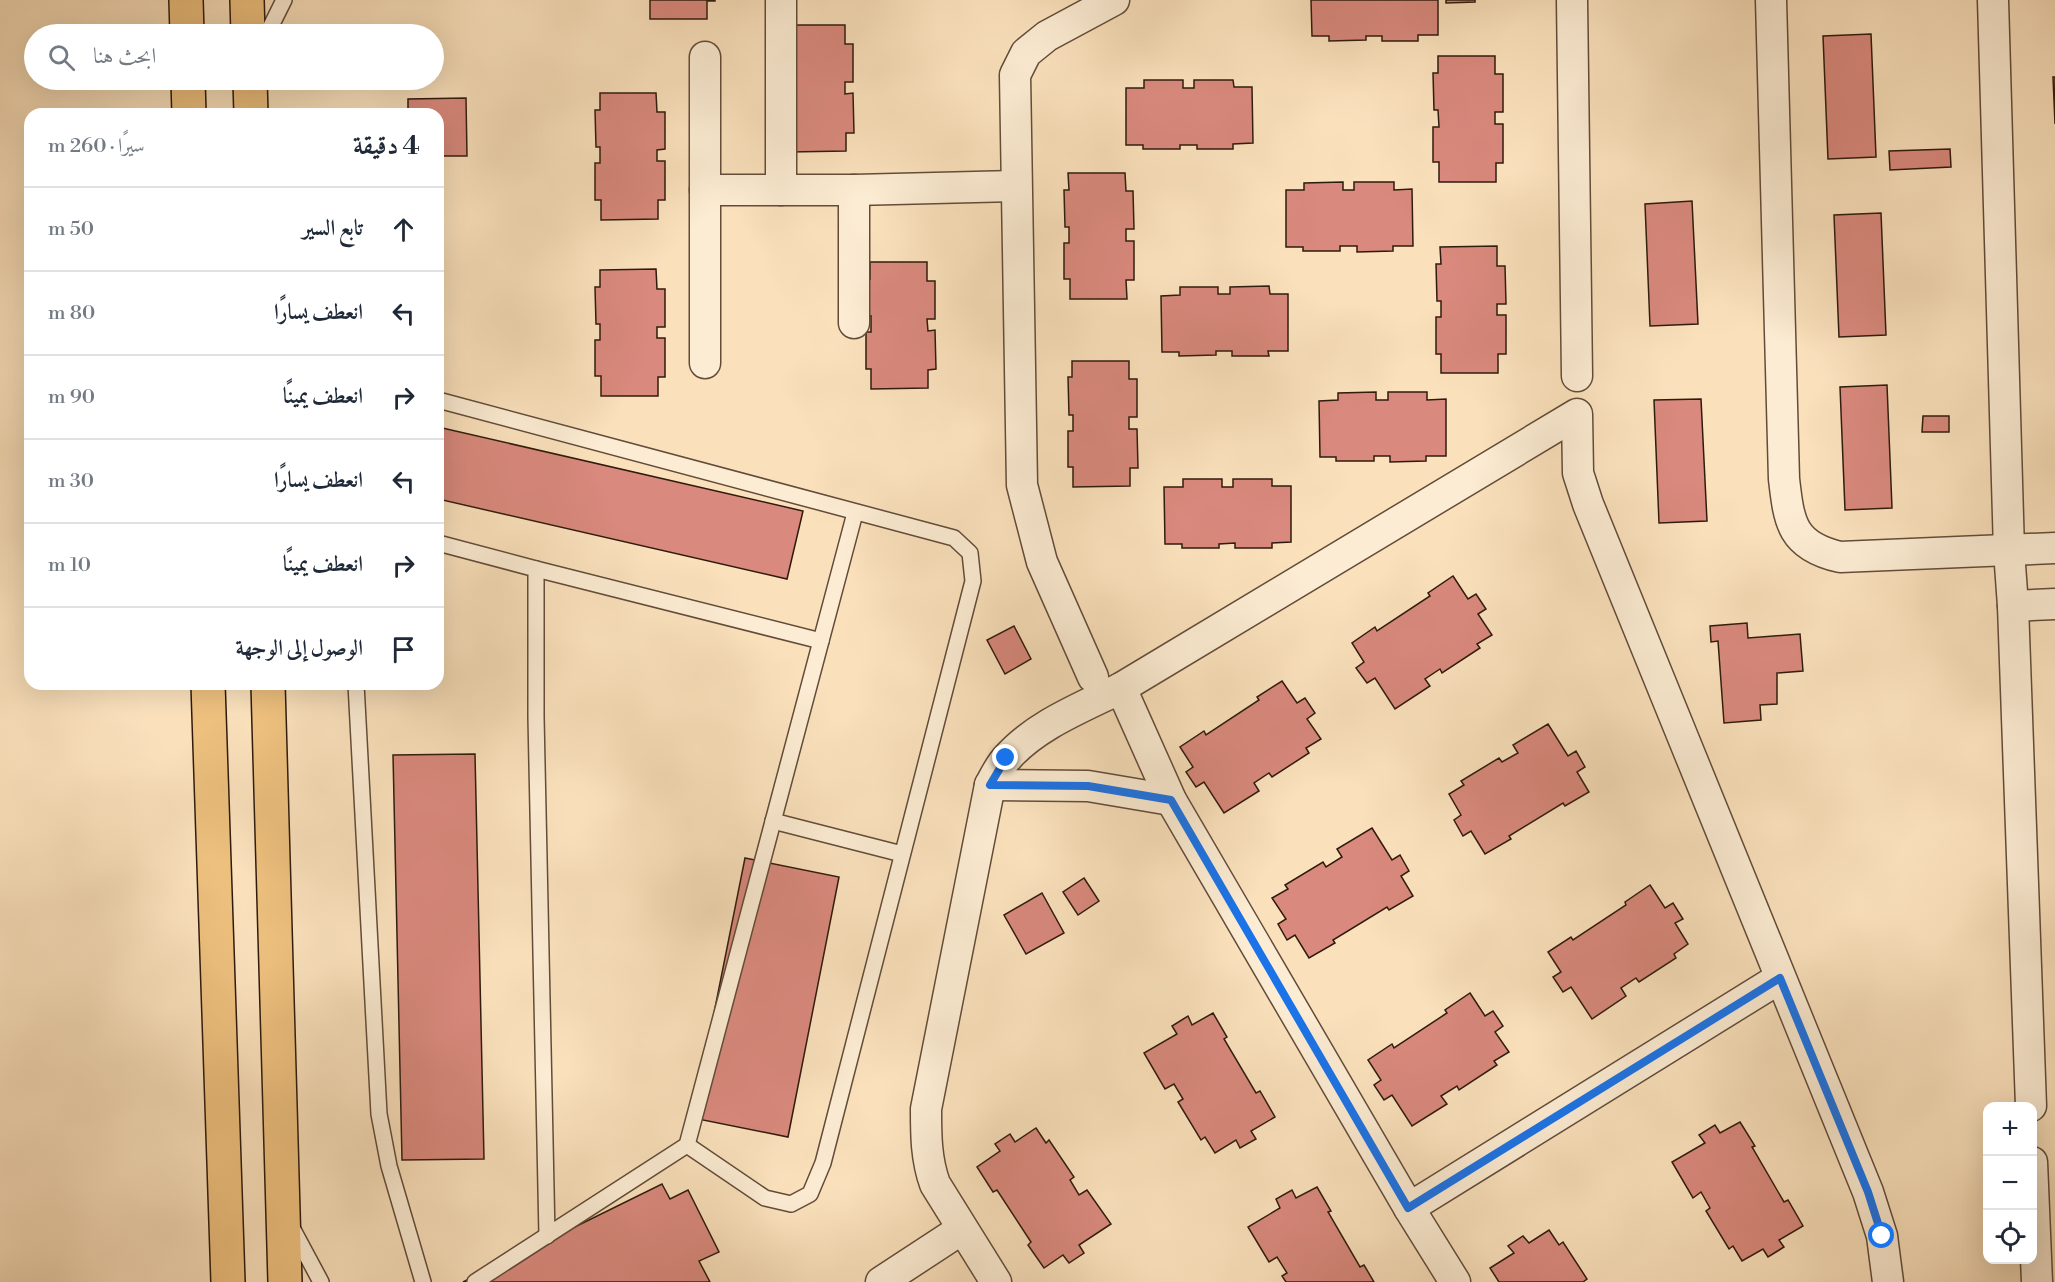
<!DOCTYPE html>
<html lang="ar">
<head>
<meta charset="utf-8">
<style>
	:root { --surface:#fff; --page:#f6f6f7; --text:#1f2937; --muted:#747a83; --line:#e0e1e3 }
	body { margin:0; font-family:"Libre Bodoni",Amiri,serif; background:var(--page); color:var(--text); direction:rtl }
	.controls { position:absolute; right:18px; bottom:18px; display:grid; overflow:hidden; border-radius:12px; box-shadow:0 6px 24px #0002 }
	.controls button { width:54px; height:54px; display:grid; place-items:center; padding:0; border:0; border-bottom:2px solid var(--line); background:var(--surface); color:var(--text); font:30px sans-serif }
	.stop { position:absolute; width:18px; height:18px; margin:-14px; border:4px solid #1a73e8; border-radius:50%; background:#fff }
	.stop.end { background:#1a73e8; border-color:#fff; box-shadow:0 2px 6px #0008 }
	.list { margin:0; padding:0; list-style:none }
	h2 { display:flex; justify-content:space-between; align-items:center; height:78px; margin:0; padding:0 24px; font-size:26px }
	h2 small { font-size:20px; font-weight:400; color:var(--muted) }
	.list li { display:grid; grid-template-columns:39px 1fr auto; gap:18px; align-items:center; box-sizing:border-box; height:84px; padding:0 24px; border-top:2px solid var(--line) }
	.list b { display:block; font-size:22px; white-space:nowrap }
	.list em { font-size:20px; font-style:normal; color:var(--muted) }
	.icon { flex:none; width:33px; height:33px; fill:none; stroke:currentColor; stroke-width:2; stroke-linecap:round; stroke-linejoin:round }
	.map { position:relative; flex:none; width:2055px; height:1282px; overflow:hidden; direction:ltr }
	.search { position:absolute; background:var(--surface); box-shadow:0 6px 24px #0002; left:24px; top:24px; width:420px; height:66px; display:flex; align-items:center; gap:15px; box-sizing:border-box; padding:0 21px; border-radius:33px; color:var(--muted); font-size:22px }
	.panel { position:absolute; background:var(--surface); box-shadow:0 6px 24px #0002; left:24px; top:108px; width:420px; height:582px; border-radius:18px; direction:rtl }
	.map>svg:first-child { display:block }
	.building { fill:#d9897d; stroke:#2f1b0d; stroke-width:1.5 }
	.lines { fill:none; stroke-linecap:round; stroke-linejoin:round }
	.lane-casing { stroke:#624c39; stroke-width:18 }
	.street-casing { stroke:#624c39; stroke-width:33 }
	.highway-casing { stroke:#2f1b0d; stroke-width:36 }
	.lane { stroke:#fcecd3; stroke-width:15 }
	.street { stroke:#fcecd3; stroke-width:30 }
	.highway { stroke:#edc07e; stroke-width:33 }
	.route { stroke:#1a73e8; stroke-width:8 }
</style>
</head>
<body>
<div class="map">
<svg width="2055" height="1282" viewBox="0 0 2055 1282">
	<rect width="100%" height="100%" fill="#fae1bc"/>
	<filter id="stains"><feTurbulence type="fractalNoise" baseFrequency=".00333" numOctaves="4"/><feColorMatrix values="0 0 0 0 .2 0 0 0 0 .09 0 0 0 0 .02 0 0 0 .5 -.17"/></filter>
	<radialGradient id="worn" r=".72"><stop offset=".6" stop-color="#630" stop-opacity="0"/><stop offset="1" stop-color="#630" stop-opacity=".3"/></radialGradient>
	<!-- building -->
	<g class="building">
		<polygon points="650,0 715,0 715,1 707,1 707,19 650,19"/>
		<polygon points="1311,0 1438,0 1438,35 1418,35 1418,41 1382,41 1382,36 1366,36 1366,40 1329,41 1329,36 1312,36"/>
		<polygon points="1446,0 1475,0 1475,2 1446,3"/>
		<polygon points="788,25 845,25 845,44 853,44 853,82 845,82 845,94 853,93 854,133 846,133 846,151 789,152"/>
		<polygon points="1871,34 1876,157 1828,159 1823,36"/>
		<polygon points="1438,56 1495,56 1495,74 1503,74 1503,112 1495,112 1495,124 1503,124 1503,163 1496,163 1496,182 1439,182 1439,162 1433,162 1433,127 1439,127 1438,110 1434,110 1433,73 1438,73"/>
		<polygon points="2053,77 2055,77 2055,124"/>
		<polygon points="1144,80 1183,80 1183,88 1194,88 1194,80 1233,80 1234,87 1252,87 1253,143 1233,144 1233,149 1197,149 1197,145 1180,145 1180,149 1143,149 1143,145 1126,145 1126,88 1144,88"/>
		<polygon points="600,93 656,93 657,112 665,112 665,149 657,150 657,161 665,161 665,200 658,200 658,219 601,220 601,200 595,200 595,163 600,163 600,147 596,147 595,110 600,110"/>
		<polygon points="466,98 467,156 438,156 438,114 408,114 408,99"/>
		<polygon points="1950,149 1951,167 1890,170 1889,151"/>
		<polygon points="1068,173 1125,173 1126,191 1133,191 1134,229 1126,229 1126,241 1134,241 1134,280 1126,280 1127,299 1070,299 1070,279 1064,279 1064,243 1069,243 1069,227 1065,227 1064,190 1069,190"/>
		<polygon points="1343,182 1343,190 1354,190 1354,182 1394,182 1394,190 1412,189 1413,246 1393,246 1393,251 1357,252 1357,246 1340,246 1340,251 1303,251 1303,247 1286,247 1286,190 1304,190 1304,183"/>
		<polygon points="1692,201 1698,324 1650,326 1645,204"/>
		<polygon points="1881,213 1886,335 1839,337 1834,215"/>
		<polygon points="1497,246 1497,266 1505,266 1506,304 1497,304 1497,315 1506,315 1506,354 1498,354 1498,373 1441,373 1441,354 1436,354 1436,317 1441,317 1441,301 1437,301 1436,264 1441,264 1440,247"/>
		<polygon points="870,262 927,262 927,281 935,281 935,319 927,319 928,331 935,330 936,369 928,370 928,388 871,389 871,369 866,369 866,332 871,332 871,316 867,317 866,279 870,279"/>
		<polygon points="656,269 657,289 665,289 665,327 657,327 657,338 665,338 665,377 658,377 658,396 601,396 601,376 595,376 595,340 600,340 600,324 596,324 595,287 600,287 600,270"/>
		<polygon points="1269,286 1270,294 1288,294 1288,351 1268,351 1269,356 1232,356 1232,351 1216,351 1216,355 1179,356 1179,352 1162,352 1161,296 1180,295 1180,287 1218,287 1218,294 1230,294 1230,287"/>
		<polygon points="1072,361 1129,361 1129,379 1137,379 1137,417 1129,417 1129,429 1137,429 1138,468 1130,468 1130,486 1073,487 1073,467 1068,467 1068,431 1073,431 1073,415 1069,415 1068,377 1072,377"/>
		<polygon points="1887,385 1892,508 1845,510 1840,387"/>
		<polygon points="1376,392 1376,400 1388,400 1388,392 1427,392 1427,400 1446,399 1446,456 1426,456 1426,461 1390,462 1390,456 1374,456 1374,461 1336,461 1336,457 1320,457 1319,401 1338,400 1338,393"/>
		<polygon points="1701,399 1707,521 1659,523 1654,400"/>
		<polygon points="1923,416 1949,416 1949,432 1922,432"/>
		<polygon points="438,427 803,511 787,579 438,499"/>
		<polygon points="1183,479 1222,479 1222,487 1233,487 1233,479 1272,479 1272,486 1291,486 1291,542 1272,543 1272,548 1235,548 1235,543 1219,544 1219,548 1182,548 1182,544 1165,544 1164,487 1183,487"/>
		<polygon points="1453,576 1468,599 1476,594 1486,609 1478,614 1492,635 1477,644 1480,648 1442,673 1440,669 1425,679 1430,686 1395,709 1375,678 1367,683 1356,668 1364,662 1352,643 1375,627 1377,631 1430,596 1428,593"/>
		<polygon points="1747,623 1748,638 1800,634 1803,671 1777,673 1777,704 1760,705 1761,720 1724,723 1718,641 1711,642 1710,626"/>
		<polygon points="1014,626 1031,659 1005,674 987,640"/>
		<polygon points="1282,681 1297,703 1305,698 1315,713 1307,719 1321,739 1306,748 1309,753 1272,777 1269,773 1254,783 1259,791 1224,813 1204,782 1196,787 1186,772 1193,767 1180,747 1204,731 1206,735 1259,700 1257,697"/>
		<polygon points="1548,724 1568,756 1576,751 1585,767 1577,772 1589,792 1565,806 1563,803 1509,836 1511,839 1485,854 1471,831 1463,836 1454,820 1461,815 1449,794 1464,785 1461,781 1499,758 1502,762 1518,753 1513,745"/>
		<polygon points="475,754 484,1159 402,1160 393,755"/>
		<polygon points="1372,828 1392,860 1400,855 1409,871 1401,876 1413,896 1389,910 1387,907 1333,940 1335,943 1309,958 1295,935 1287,940 1278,924 1286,919 1272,898 1288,889 1285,885 1323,862 1326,867 1342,857 1337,849"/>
		<polygon points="745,858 839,877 788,1137 693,1118"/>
		<polygon points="1084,878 1099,901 1078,915 1063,892"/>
		<polygon points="1650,885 1665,908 1673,903 1683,919 1675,923 1688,944 1674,954 1676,958 1639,982 1636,978 1621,988 1626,996 1592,1019 1571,987 1563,992 1553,977 1561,972 1548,952 1571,937 1573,940 1626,905 1625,902"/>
		<polygon points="1042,893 1064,933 1026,954 1004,915"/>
		<polygon points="1470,993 1485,1016 1493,1011 1503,1026 1495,1032 1509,1052 1494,1061 1497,1065 1459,1090 1457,1086 1441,1096 1447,1104 1412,1126 1392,1095 1384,1100 1374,1085 1381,1080 1368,1060 1392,1044 1394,1048 1447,1013 1445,1010"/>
		<polygon points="1213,1013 1227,1037 1224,1039 1256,1093 1260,1091 1275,1117 1251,1131 1256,1139 1240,1148 1236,1140 1215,1153 1205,1137 1201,1140 1178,1102 1183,1099 1174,1084 1165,1089 1144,1053 1177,1034 1172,1026 1188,1016 1192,1025"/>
		<polygon points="1740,1122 1755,1146 1752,1147 1784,1202 1788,1200 1803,1226 1779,1240 1784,1247 1768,1257 1763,1249 1742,1261 1733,1246 1729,1249 1706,1211 1710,1208 1701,1192 1693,1198 1672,1162 1705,1143 1699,1135 1715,1125 1720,1133"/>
		<polygon points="1036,1128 1046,1143 1049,1140 1074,1177 1070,1180 1079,1195 1087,1190 1111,1224 1079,1245 1084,1253 1069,1263 1063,1255 1044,1268 1028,1245 1031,1242 997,1190 993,1192 977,1167 1000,1151 995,1144 1010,1134 1015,1142"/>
		<polygon points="662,1184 670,1199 688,1190 719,1252 699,1261 710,1282 463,1282"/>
		<polygon points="1317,1187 1331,1211 1328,1212 1360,1267 1364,1265 1374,1282 1286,1282 1282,1276 1287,1273 1277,1257 1269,1262 1248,1227 1280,1208 1276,1199 1292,1190 1296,1198"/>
		<polygon points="1549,1230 1559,1245 1563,1242 1587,1279 1583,1282 1499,1282 1490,1268 1514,1253 1508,1246 1523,1236 1529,1243"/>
	</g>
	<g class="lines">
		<!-- lane casing -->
		<g class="lane-casing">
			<g id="lane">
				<polyline points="267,34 284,0"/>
				<polyline points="438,400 954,538 970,553 973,581 823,1163 810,1194 791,1204 765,1198 687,1145"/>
				<polyline points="438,543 536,569 536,717 547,1236"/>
				<polyline points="536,569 821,641"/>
				<polyline points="356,684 379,1114 389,1166 423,1282"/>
				<polyline points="773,821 902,854"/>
				<polyline points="291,1226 321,1282"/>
				<polyline points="475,1282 687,1145 855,513"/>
			</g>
		</g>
		<!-- street casing -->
		<g class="street-casing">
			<g id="street">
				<polyline points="781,0 781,190"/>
				<polyline points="1572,0 1577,376"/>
				<path d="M1771,0l13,479c5,44 8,67 56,78l215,-9"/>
				<polyline points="1993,0 2009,551 2013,606 2031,1106"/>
				<polyline points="705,57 705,363"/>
				<polyline points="705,190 854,190 1015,186"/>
				<polyline points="854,190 854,323"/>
				<polyline points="2013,606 2055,604"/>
				<polyline points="1093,677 1042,562 1022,485 1015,75 1026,53 1047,36 1114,0"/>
				<polyline points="1121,688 1171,800 1409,1208 1455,1282"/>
				<polyline points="990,785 1088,786 1171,800"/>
				<polyline points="2032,1162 2037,1282"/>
				<polyline points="1409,1208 1780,978"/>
				<polyline points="881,1282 962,1229"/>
				<path d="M996,1282l-61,-98c-9,-25 -9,-49 -9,-75l64,-324c5,-9 10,-20 17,-27 29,-33 76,-51 114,-70l456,-274 1,59 10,31 280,688 14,44 6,46"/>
			</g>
		</g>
		<!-- highway casing -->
		<g class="highway-casing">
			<g id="highway">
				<polyline points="186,0 187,34"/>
				<polyline points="247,0 248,34"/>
				<polyline points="188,80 189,114"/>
				<polyline points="250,80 251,114"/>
				<polyline points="208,684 228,1282"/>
				<polyline points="268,684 285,1282"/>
			</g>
		</g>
		<!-- lane -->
		<use href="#lane" class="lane"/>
		<!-- street -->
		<use href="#street" class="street"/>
		<!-- highway -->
		<use href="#highway" class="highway"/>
	</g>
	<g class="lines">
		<!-- route -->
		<polyline class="route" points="1006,758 990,785 1088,786 1171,800 1408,1208 1780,978 1868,1192 1882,1236"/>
	</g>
	<rect width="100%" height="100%" filter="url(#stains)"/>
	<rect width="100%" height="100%" fill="url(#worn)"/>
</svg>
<div class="controls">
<button>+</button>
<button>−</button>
<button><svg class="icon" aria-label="locate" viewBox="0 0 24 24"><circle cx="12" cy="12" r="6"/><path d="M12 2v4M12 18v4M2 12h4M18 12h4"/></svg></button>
</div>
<div class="stop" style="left:1882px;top:1236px"></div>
<div class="stop end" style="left:1006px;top:758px"></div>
<div class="search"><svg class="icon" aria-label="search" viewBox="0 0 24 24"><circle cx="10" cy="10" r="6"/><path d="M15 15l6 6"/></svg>ابحث هنا</div>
<section class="panel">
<h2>4 دقيقة<small>سيرًا · 260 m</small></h2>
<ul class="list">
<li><svg class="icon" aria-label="ahead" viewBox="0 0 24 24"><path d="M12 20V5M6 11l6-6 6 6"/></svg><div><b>تابع السير</b></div><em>50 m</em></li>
<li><svg class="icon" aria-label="left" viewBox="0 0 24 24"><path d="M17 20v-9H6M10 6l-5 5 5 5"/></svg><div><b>انعطف يسارًا</b></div><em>80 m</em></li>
<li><svg class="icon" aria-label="right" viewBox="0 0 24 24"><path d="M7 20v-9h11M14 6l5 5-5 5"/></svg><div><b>انعطف يمينًا</b></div><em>90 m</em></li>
<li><svg class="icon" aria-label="left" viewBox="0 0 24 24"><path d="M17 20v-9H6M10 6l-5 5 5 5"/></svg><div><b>انعطف يسارًا</b></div><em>30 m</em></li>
<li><svg class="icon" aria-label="right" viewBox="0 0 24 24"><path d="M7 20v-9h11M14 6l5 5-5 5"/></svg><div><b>انعطف يمينًا</b></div><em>10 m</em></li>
<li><svg class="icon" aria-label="arrive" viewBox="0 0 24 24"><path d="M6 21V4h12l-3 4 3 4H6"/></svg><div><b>الوصول إلى الوجهة</b></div></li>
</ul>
</section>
</div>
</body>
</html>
